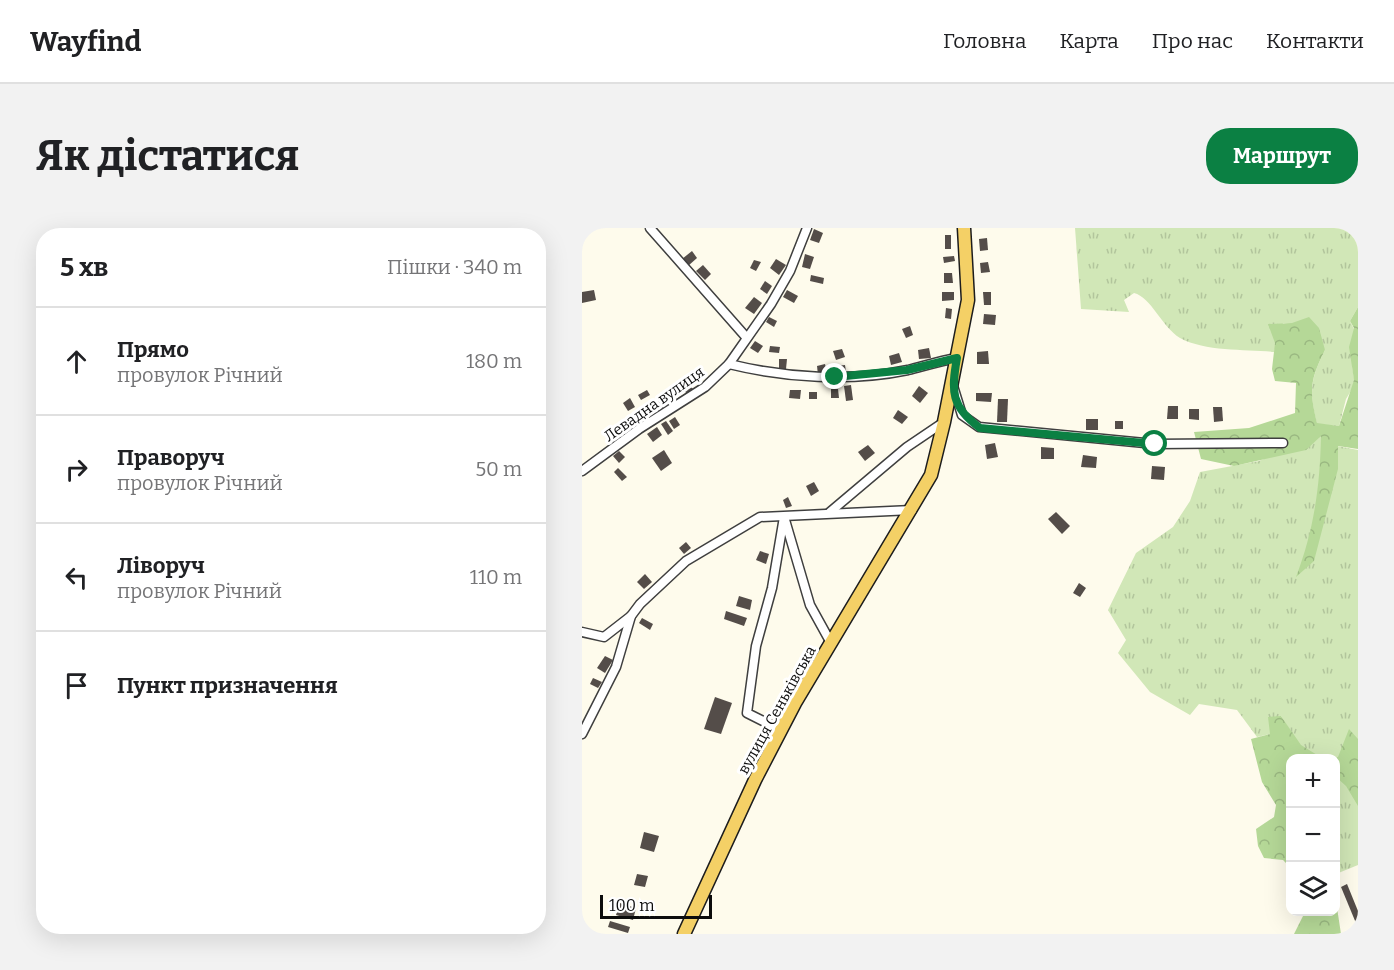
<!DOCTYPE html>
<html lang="uk">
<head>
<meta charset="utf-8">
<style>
	:root { --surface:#fff; --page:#f2f2f2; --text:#202124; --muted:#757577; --line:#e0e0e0; --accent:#0b8043 }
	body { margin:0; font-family:Bitter,serif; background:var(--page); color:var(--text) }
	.controls { position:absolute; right:18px; bottom:18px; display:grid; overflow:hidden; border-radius:12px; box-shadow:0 6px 24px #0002 }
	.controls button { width:54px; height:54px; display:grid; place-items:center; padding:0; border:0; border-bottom:2px solid var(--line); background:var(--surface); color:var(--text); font:30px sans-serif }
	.scale { position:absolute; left:18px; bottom:15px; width:112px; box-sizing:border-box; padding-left:6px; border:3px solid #0c0c0c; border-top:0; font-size:16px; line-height:21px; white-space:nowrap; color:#0c0c0c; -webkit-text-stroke:4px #fff; paint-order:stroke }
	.stop { position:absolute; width:18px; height:18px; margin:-14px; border:4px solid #0b8043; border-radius:50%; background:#fff }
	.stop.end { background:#0b8043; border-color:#fff; box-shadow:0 2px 6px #0008 }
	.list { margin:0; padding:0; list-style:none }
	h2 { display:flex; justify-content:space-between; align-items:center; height:78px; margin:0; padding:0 24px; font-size:26px }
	h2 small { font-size:20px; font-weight:400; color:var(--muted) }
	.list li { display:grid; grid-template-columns:39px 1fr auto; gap:18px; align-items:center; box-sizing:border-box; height:108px; padding:0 24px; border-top:2px solid var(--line) }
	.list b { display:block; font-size:22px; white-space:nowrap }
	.list p { margin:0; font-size:20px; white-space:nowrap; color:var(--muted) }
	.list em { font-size:20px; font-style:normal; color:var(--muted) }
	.icon { flex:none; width:33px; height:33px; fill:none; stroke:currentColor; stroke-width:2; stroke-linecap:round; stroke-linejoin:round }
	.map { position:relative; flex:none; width:776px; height:706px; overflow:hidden; border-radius:24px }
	header { display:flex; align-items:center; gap:36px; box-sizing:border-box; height:84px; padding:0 30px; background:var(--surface); border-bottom:2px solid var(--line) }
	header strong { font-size:28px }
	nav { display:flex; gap:33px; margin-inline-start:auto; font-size:21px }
	.intro { display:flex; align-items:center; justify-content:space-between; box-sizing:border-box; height:144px; padding:0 36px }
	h1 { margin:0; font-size:42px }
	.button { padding:15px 27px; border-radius:24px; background:var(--accent); color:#fff; font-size:21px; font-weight:700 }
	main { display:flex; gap:36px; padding:0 36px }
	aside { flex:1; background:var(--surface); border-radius:24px; box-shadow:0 6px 24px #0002 }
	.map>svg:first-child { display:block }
	.grass { fill:url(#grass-tufts) }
	.forest { fill:url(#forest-crowns) }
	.building { fill:#544d49 }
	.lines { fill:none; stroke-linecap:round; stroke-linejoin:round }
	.minor-casing { stroke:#3f3f3f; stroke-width:11 }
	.primary-casing { stroke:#1d1d1d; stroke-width:15 }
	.minor { stroke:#fff; stroke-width:8 }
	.primary { stroke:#f4d066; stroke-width:12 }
	.route { stroke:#0b8043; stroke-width:8 }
	.labels { text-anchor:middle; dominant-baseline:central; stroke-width:6; stroke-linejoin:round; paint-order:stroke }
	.street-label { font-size:15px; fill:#0c0c0c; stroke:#fff }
</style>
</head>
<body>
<header>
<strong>Wayfind</strong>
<nav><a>Головна</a><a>Карта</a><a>Про нас</a><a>Контакти</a></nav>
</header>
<div class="intro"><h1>Як дістатися</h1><a class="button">Маршрут</a></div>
<main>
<aside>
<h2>5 хв<small>Пішки · 340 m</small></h2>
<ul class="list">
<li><svg class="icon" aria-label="ahead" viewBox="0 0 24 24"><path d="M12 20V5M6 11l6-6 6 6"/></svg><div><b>Прямо</b><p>провулок Рiчний</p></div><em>180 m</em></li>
<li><svg class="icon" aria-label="right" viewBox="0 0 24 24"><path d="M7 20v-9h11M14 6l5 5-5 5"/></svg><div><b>Праворуч</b><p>провулок Рiчний</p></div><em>50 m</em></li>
<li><svg class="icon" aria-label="left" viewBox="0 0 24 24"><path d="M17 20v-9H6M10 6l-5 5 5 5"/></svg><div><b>Ліворуч</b><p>провулок Річний</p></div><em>110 m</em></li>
<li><svg class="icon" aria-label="arrive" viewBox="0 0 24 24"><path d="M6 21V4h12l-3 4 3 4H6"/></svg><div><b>Пункт призначення</b></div></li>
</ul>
</aside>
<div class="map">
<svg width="776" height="706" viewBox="0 0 776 706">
	<defs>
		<pattern id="grass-tufts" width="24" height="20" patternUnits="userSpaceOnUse" patternTransform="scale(1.5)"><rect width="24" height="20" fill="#d1e7b7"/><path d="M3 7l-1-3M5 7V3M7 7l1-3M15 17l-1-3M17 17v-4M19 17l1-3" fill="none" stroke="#b2c59c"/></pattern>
		<pattern id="forest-crowns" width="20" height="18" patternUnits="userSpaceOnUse" patternTransform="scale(1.5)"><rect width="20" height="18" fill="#b5d897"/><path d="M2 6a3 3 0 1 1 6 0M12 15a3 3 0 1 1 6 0" fill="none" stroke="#9ab881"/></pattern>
	</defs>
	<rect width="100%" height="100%" fill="#fefbec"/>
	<!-- grass -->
	<g class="grass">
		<path d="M493,0h283v79l-8,14 5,10 -3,35 3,18 -9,15 -7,27 -22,-2c-8,-33 -7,-44 8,-74l-33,-26 -9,-1 -9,29c-29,-3 -68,0 -94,-14 -18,-11 -29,-41 -46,-45l-10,7 5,12 -48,-3z"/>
		<polygon points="740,207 755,218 776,222 776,637 754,646 754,530 726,530 699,488 688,506 675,509 655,482 617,476 608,487 568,464 536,425 544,412 526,382 554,325 591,299 608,273 618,244 677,233"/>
	</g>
	<!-- forest -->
	<g class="forest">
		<path d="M776,79v142l-20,-3v23l-24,92 -18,16c18,-47 24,-91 25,-141l-15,14 -72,16 -33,-7 -7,-27 55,-4 46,-15 1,-30 -21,-2 -3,-12 3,-26 -7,-19 24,-1 17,-6 10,11 6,22c-15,30 -16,40 -8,73l22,3 15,-46 -5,-33 5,-19 -4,-7z"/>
		<polygon points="699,488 719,517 740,530 708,530 708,639 701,632 682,630 676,618 674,601 692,589 694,577 680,554 669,511 688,506 686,489"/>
		<polygon points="767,501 776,511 776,578 764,558 754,549 754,530 748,530 756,529"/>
		<polygon points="754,673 759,706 712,706 723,684 754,684"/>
	</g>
	<!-- building -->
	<g class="building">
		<polygon points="232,1 241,5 237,15 228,12"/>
		<rect x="363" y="7" width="6" height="14"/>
		<polygon points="405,10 406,22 398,23 397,11"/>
		<polygon points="110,23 115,30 106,38 100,31"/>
		<polygon points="223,26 232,29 228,41 220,39"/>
		<polygon points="372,28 373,33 362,35 361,29"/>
		<polygon points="194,31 204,37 197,47 188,40"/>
		<polygon points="172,32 179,34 174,43 168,40"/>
		<polygon points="406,34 408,44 399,45 398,35"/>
		<polygon points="121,37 129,46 123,52 114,43"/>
		<polygon points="362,45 370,45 371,55 362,55"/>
		<polygon points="229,47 242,50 241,56 228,53"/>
		<polygon points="183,53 190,58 185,66 178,61"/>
		<polygon points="12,62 14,72 0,75 0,64"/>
		<polygon points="205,62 216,68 212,75 201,69"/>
		<polygon points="360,64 372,64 372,72 360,73"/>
		<polygon points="401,64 409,64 409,77 402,77"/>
		<polygon points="172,69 180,75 172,86 163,80"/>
		<polygon points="364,80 370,81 369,91 363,90"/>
		<polygon points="402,86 414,87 413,97 401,96"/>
		<polygon points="187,89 195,93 192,99 184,94"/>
		<polygon points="328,98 331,107 324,110 320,101"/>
		<polygon points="173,113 181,118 176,125 168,120"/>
		<polygon points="188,118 198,119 197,125 187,124"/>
		<polygon points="347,120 349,130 337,131 336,122"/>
		<polygon points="260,121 263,129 254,132 251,123"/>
		<polygon points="406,123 407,136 395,136 395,124"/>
		<polygon points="317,125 320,134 309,137 307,128"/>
		<polygon points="197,131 205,131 204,141 197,141"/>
		<polygon points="243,136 245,145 236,147 235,138"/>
		<polygon points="263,137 264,144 256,145 255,138"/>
		<polygon points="105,154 111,161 105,166 99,159"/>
		<polygon points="269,157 271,172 264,173 262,158"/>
		<polygon points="337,158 346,165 338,175 330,168"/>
		<polygon points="249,161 256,161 257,170 249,170"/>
		<polygon points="65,162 68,167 59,172 56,167"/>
		<polygon points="208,162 219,162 218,171 207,170"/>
		<rect x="227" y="164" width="8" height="7"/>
		<polygon points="394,165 410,165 409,174 394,173"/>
		<polygon points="48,170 53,179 46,183 41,175"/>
		<polygon points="81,170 86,177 79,181 75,175"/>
		<polygon points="416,171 426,171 425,194 415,194"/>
		<polygon points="586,178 596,178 596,191 585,191"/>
		<polygon points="631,179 640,179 641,193 632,194"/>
		<polygon points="607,181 617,181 617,192 607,191"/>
		<polygon points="316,182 326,189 320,196 311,190"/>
		<polygon points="93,189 98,197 92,201 87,193"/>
		<rect x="504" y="191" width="12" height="11"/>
		<polygon points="84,193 91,203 86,207 79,196"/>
		<rect x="533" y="193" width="8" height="8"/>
		<polygon points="46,194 49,200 42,204 38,199"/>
		<polygon points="75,199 80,207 71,214 65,206"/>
		<polygon points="413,215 416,229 405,231 403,217"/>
		<polygon points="286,217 293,225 283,233 276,224"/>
		<polygon points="459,219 472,220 472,231 459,231"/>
		<polygon points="82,222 90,235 79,243 70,230"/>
		<polygon points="37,223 43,229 37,235 31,228"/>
		<polygon points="501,227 515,229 514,240 499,239"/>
		<polygon points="570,238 583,239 582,252 569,251"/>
		<polygon points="36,240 45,249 40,253 32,244"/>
		<polygon points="232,254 237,263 229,268 224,258"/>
		<polygon points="206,269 210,278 204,280 201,272"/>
		<polygon points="474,284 488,298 480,306 466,291"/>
		<polygon points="104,314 109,320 102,326 97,320"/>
		<polygon points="178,323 187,326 184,336 174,332"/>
		<polygon points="63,346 70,354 62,361 55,354"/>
		<polygon points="497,355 504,360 498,369 491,365"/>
		<polygon points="157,368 170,372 168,382 154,378"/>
		<polygon points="144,383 165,390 162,398 142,391"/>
		<polygon points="60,390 71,396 68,402 57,395"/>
		<polygon points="23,428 31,432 23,445 15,440"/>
		<polygon points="11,450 20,454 16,460 8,456"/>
		<polygon points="133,469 150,475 139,506 122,501"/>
		<polygon points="62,604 77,608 72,624 58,620"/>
		<polygon points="55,646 66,648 63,659 52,657"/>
		<polygon points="765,656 776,683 776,700 759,659"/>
		<polygon points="38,675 54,680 51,692 34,687"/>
		<polygon points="28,693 48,699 46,705 26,699"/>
	</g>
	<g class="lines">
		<!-- minor casing -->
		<g class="minor-casing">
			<g id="minor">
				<polyline points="68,0 164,109"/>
				<path d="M147,136c57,14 121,18 179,6 16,-4 32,-9 49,-12"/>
				<polyline points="371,158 380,187 397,199 573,216 701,215"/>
				<polyline points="0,243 57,201 123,159 147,136 189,76 208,43 225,0"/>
				<polyline points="248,284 325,219 362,194"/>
				<polyline points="203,292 228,377 249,415"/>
				<polyline points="0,404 22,409 49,388"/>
				<polyline points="199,502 165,485 174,418 190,360 202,289"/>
				<polyline points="0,506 34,439 49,388 58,376 104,333 178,289 330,282"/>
			</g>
		</g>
		<!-- primary casing -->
		<g class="primary-casing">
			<polyline id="primary" points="102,706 173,552 213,475 349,247 362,194 386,72 382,0"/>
		</g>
		<!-- minor -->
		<use href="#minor" class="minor"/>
		<!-- primary -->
		<use href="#primary" class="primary"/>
	</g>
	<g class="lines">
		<!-- route -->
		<path class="route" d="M253,149l72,-7 50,-12c-6,33 -6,49 23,70l175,16"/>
	</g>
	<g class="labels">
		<!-- street labels -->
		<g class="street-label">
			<text transform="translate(72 176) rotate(-35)">Левадна вулиця</text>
			<text transform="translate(195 482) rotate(-61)">вулиця Сенькiвська</text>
		</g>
	</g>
</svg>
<div class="controls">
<button>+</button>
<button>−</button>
<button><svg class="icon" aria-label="layers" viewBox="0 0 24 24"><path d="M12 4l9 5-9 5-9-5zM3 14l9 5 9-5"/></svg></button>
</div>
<div class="scale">100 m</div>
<div class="stop" style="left:573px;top:216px"></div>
<div class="stop end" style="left:253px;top:149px"></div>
</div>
</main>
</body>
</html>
